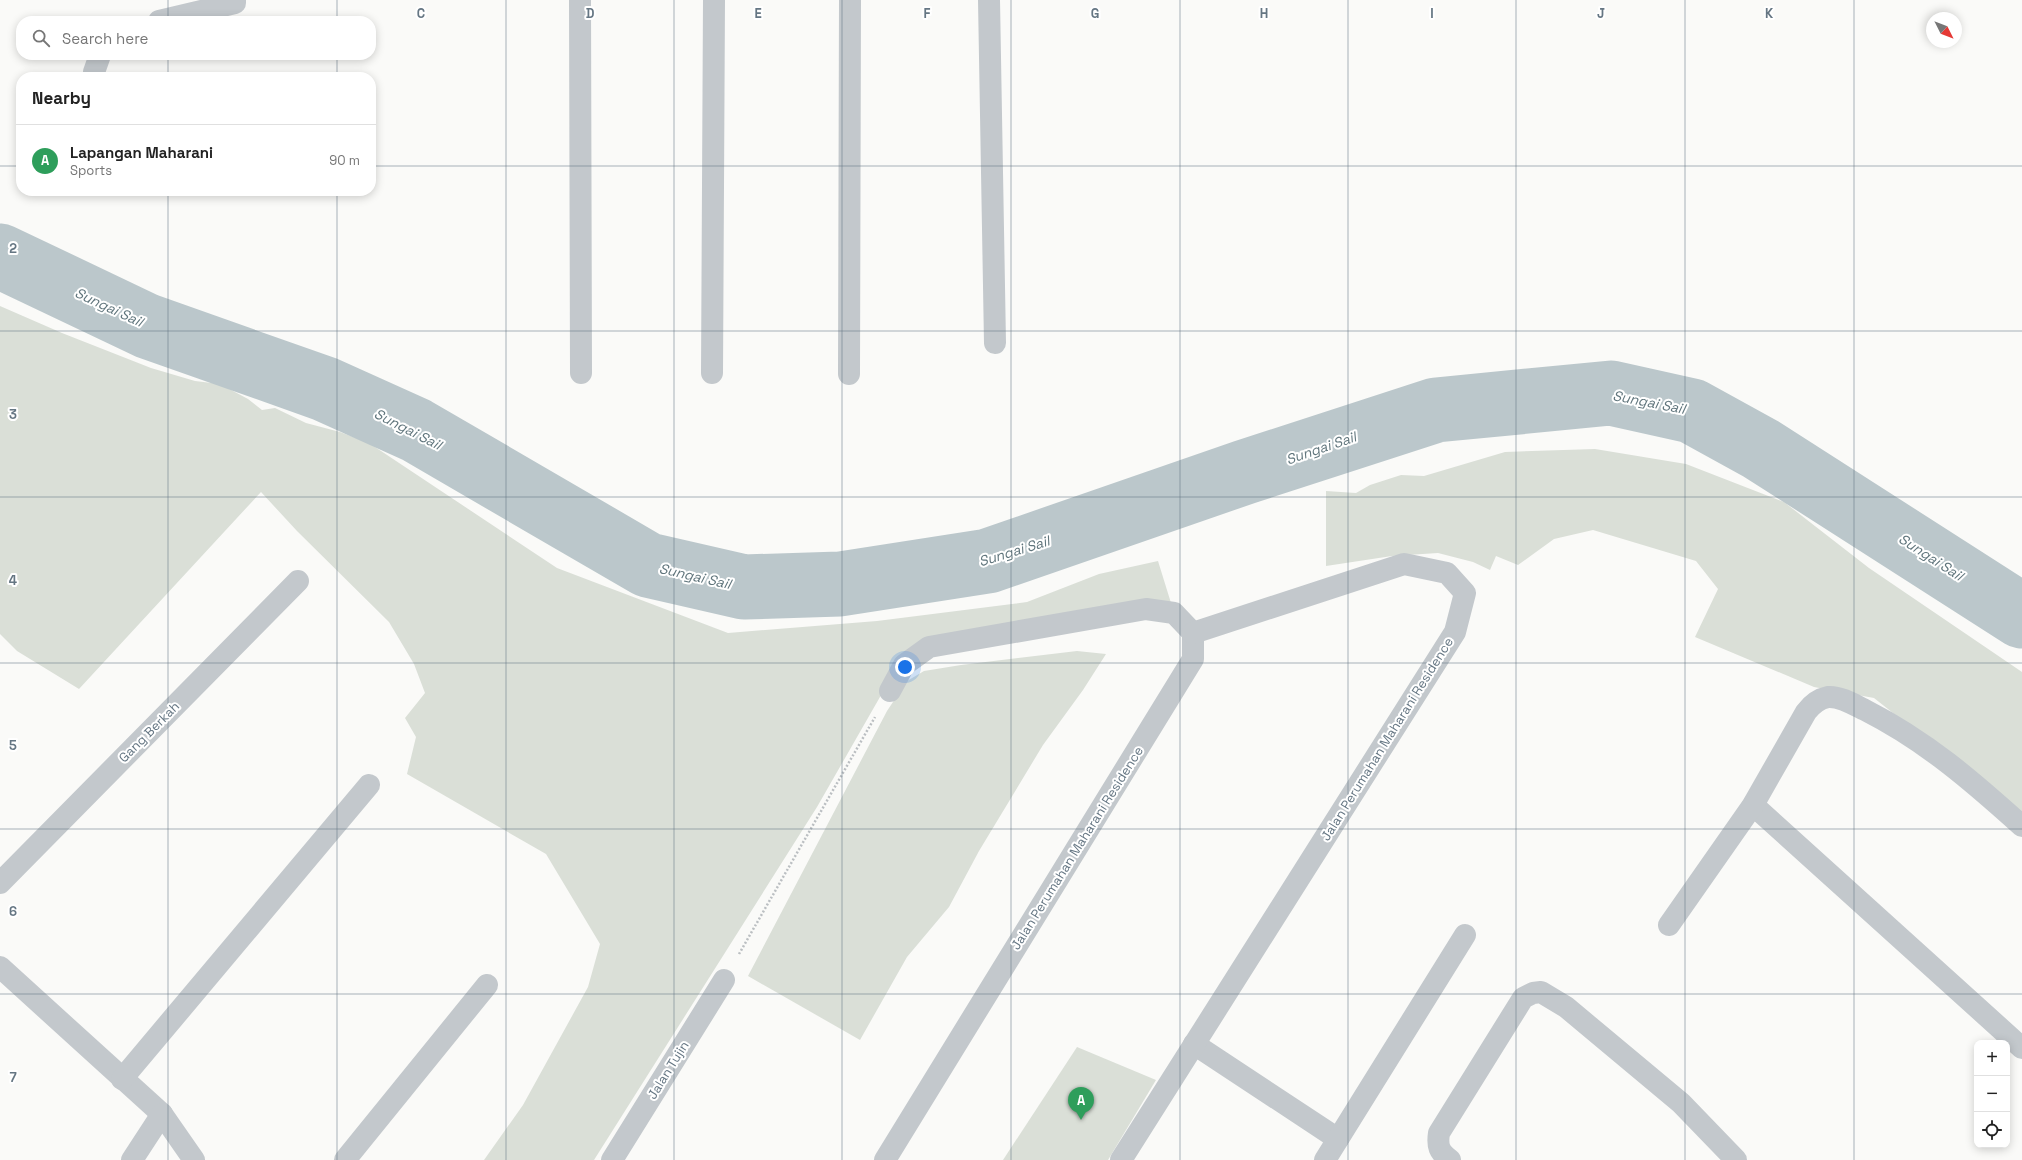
<!DOCTYPE html>
<html lang="en">
<head>
<meta charset="utf-8">
<style>
	:root { --surface:#fff; --page:#f6f6f6; --text:#222; --muted:#767676; --line:#e0e0e0; --accent:#e4572e }
	body { margin:0; font-family:"Space Grotesk",sans-serif; background:var(--page); color:var(--text) }
	.controls { position:absolute; right:12px; bottom:12px; display:grid; overflow:hidden; border-radius:8px; box-shadow:0 2px 10px #0003 }
	.controls button { width:36px; height:36px; display:grid; place-items:center; padding:0; border:0; border-bottom:1px solid var(--line); background:var(--surface); color:var(--text); font:20px sans-serif }
	.compass { position:absolute; left:1926px; top:12px; width:36px; height:36px; border-radius:50%; background:var(--surface); box-shadow:0 2px 10px #0003; rotate:132deg }
	.you { position:absolute; left:905px; top:667px; width:14px; height:14px; margin:-10px; border:3px solid #fff; border-radius:50%; background:#1a73e8; box-shadow:0 0 0 6px #1a73e833 }
	.badge { display:grid; place-items:center; width:26px; height:26px; border-radius:50%; background:var(--accent); color:#fff; font-size:13px; font-weight:700 }
	.pin { position:absolute; translate:-50% -33px; filter:drop-shadow(0 1px 2px #0008) }
	.pin::after { content:''; position:absolute; top:21px; width:14px; height:12px; background:inherit; clip-path:polygon(0 0,100% 0,50% 100%) }
	.list { margin:0; padding:0; list-style:none }
	h2 { display:flex; justify-content:space-between; align-items:center; height:52px; margin:0; padding:0 16px; font-size:17px }
	h2 small { font-size:13px; font-weight:400; color:var(--muted) }
	.list li { display:grid; grid-template-columns:26px 1fr auto; gap:12px; align-items:center; box-sizing:border-box; height:72px; padding:0 16px; border-top:1px solid var(--line) }
	.list b { display:block; font-size:15px; white-space:nowrap }
	.list p { margin:0; font-size:13px; white-space:nowrap; color:var(--muted) }
	.list em { font-size:13px; font-style:normal; color:var(--muted) }
	.icon { flex:none; width:22px; height:22px; fill:none; stroke:currentColor; stroke-width:2; stroke-linecap:round; stroke-linejoin:round }
	.map { position:relative; flex:none; width:2022px; height:1160px; overflow:hidden }
	.search { position:absolute; background:var(--surface); box-shadow:0 2px 10px #0003; left:16px; top:16px; width:360px; height:44px; display:flex; align-items:center; gap:10px; box-sizing:border-box; padding:0 14px; border-radius:16px; color:var(--muted); font-size:15px }
	.panel { position:absolute; background:var(--surface); box-shadow:0 2px 10px #0003; left:16px; top:72px; width:360px; height:124px; border-radius:16px }
	.map>svg:first-child { display:block }
	.green { fill:#dadfd7 }
	.lines { fill:none; stroke-linecap:round; stroke-linejoin:round }
	.river { stroke:#bbc7cb; stroke-width:65 }
	.path { stroke:#bbbfc2; stroke-width:2.5; stroke-dasharray:2 2; stroke-linecap:butt }
	.minor { stroke:#c3c8cc; stroke-width:22 }
	.grid { fill:none; stroke:#657683; stroke-width:1; stroke-opacity:0.55 }
	.labels { text-anchor:middle; dominant-baseline:central; stroke-width:4; stroke-linejoin:round; paint-order:stroke }
	.street-label { font-size:13px; fill:#657683; stroke:#fff }
	.water-label { font-size:14px; font-style:italic; fill:#60757c; stroke:#fff }
	.grid-label { font-size:13px; text-anchor:middle; font-weight:bold; fill:#657683; stroke:#fff; stroke-width:4; stroke-linejoin:round; paint-order:stroke }
</style>
</head>
<body>
<div class="map">
<svg width="2022" height="1160" viewBox="0 0 2022 1160">
	<rect width="100%" height="100%" fill="#fafaf8"/>
	<!-- green -->
	<g class="green">
		<polygon points="0,306 62,333 151,368 195,381 220,384 248,399 262,410 275,408 306,423 340,432 369,443 557,568 728,633 877,621 1027,602 1099,574 1158,561 1171,603 931,643 892,676 817,807 594,1160 484,1160 523,1105 588,987 600,944 546,854 407,774 416,737 405,718 425,693 414,664 389,622 297,531 261,492 79,689 17,651 0,634"/>
		<polygon points="1595,449 1686,464 1784,502 1869,568 2022,672 2022,815 1874,698 1814,687 1695,637 1718,589 1696,561 1593,530 1554,539 1518,565 1496,556 1490,570 1473,562 1438,553 1392,556 1326,566 1326,491 1356,493 1370,485 1401,475 1424,476 1505,452"/>
		<polygon points="1077,651 1106,654 1083,690 1043,745 979,851 949,907 907,957 860,1040 748,976 887,711 907,681 924,671 961,665"/>
		<polygon points="1077,1047 1156,1080 1108,1160 1003,1160"/>
	</g>
	<g class="lines">
		<!-- river -->
		<polyline class="river" points="0,256 147,326 325,389 416,430 648,565 744,587 840,584 988,561 1245,472 1436,410 1611,393 1692,411 1761,449 2022,616"/>
		<!-- path -->
		<polyline class="path" points="739,954 875,717"/>
		<!-- minor -->
		<g class="minor">
			<polyline points="580,0 581,373"/>
			<polyline points="989,0 995,343"/>
			<polyline points="159,21 235,3 235,0"/>
			<polyline points="94,77 94,72 100,55"/>
			<polyline points="712,373 714,0"/>
			<polyline points="849,374 850,0"/>
			<polyline points="890,691 904,665 929,647 1146,609 1174,613 1193,633"/>
			<polyline points="1753,805 2022,1048"/>
			<polyline points="0,883 298,581"/>
			<path d="M1669,925l84,-120 53,-93c6,-8 12,-13 22,-15 12,-1 27,8 37,13 61,31 107,71 157,116"/>
			<polyline points="0,967 162,1114 194,1160"/>
			<polyline points="1194,1044 1338,1139"/>
			<polyline points="122,1079 369,785"/>
			<polyline points="132,1160 162,1114"/>
			<polyline points="345,1160 487,985"/>
			<polyline points="612,1160 724,980"/>
			<polyline points="885,1160 1193,659 1193,633"/>
			<polyline points="1121,1160 1455,632 1465,593 1447,573 1404,564 1193,633"/>
			<polyline points="1325,1160 1465,935"/>
			<path d="M1450,1160c-11,-8 -13,-14 -11,-27l84,-135 10,-5 8,-1 25,15 115,96 55,57"/>
		</g>
	</g>
	<!-- grid -->
	<path class="grid" d="M168,0v21M337,0v21M506,0v1160M674,0v1160M842,0v1160M1011,0v1160M1180,0v1160M1348,0v1160M1516,0v1160M1685,0v1160M1854,0v1160M168,55v22M337,55v22M0,166h21M371,166h1651M168,191v969M337,191v969M0,331h2022M0,497h2022M0,663h2022M0,829h2022M0,994h2022"/>
	<g class="labels">
		<!-- street labels -->
		<g class="street-label">
			<text transform="translate(149 732) rotate(-45)">Gang Berkah</text>
			<text transform="translate(1387 739) rotate(-58)">Jalan Perumahan Maharani Residence</text>
			<text transform="translate(1077 848) rotate(-58)">Jalan Perumahan Maharani Residence</text>
			<text transform="translate(668 1070) rotate(-58)">Jalan Tujin</text>
		</g>
		<!-- water labels -->
		<g class="water-label">
			<text transform="translate(109 307) rotate(25)">Sungai Sail</text>
			<text transform="translate(1649 402) rotate(11)">Sungai Sail</text>
			<text transform="translate(408 429) rotate(27)">Sungai Sail</text>
			<text transform="translate(1321 448) rotate(-19)">Sungai Sail</text>
			<text transform="translate(1014 551) rotate(-17)">Sungai Sail</text>
			<text transform="translate(1931 557) rotate(33)">Sungai Sail</text>
			<text transform="translate(695 576) rotate(13)">Sungai Sail</text>
		</g>
	</g>
	<g class="grid-label">
		<text x="421" y="18">C</text>
		<text x="590" y="18">D</text>
		<text x="758" y="18">E</text>
		<text x="927" y="18">F</text>
		<text x="1095" y="18">G</text>
		<text x="1264" y="18">H</text>
		<text x="1432" y="18">I</text>
		<text x="1601" y="18">J</text>
		<text x="1769" y="18">K</text>
		<text x="13" y="253">2</text>
		<text x="13" y="419">3</text>
		<text x="13" y="585">4</text>
		<text x="13" y="750">5</text>
		<text x="13" y="916">6</text>
		<text x="13" y="1082">7</text>
	</g>
</svg>
<div class="controls">
<button>+</button>
<button>−</button>
<button><svg class="icon" aria-label="locate" viewBox="0 0 24 24"><circle cx="12" cy="12" r="6"/><path d="M12 2v4M12 18v4M2 12h4M18 12h4"/></svg></button>
</div>
<svg class="compass" viewBox="-18 -18 36 36"><path d="M0-13l5 13h-10z" fill="#e53935"/><path d="M0 13l5-13h-10z" fill="#767676"/></svg>
<div class="you"></div>
<div class="pin badge" style="left:1081px;top:1120px;background:#2e9e5b">A</div>
<div class="search"><svg class="icon" aria-label="search" viewBox="0 0 24 24"><circle cx="10" cy="10" r="6"/><path d="M15 15l6 6"/></svg>Search here</div>
<section class="panel">
<h2>Nearby<small></small></h2>
<ul class="list">
<li><span class="badge" style="background:#2e9e5b">A</span><div><b>Lapangan Maharani</b><p>Sports</p></div><em>90 m</em></li>
</ul>
</section>
</div>
</body>
</html>
